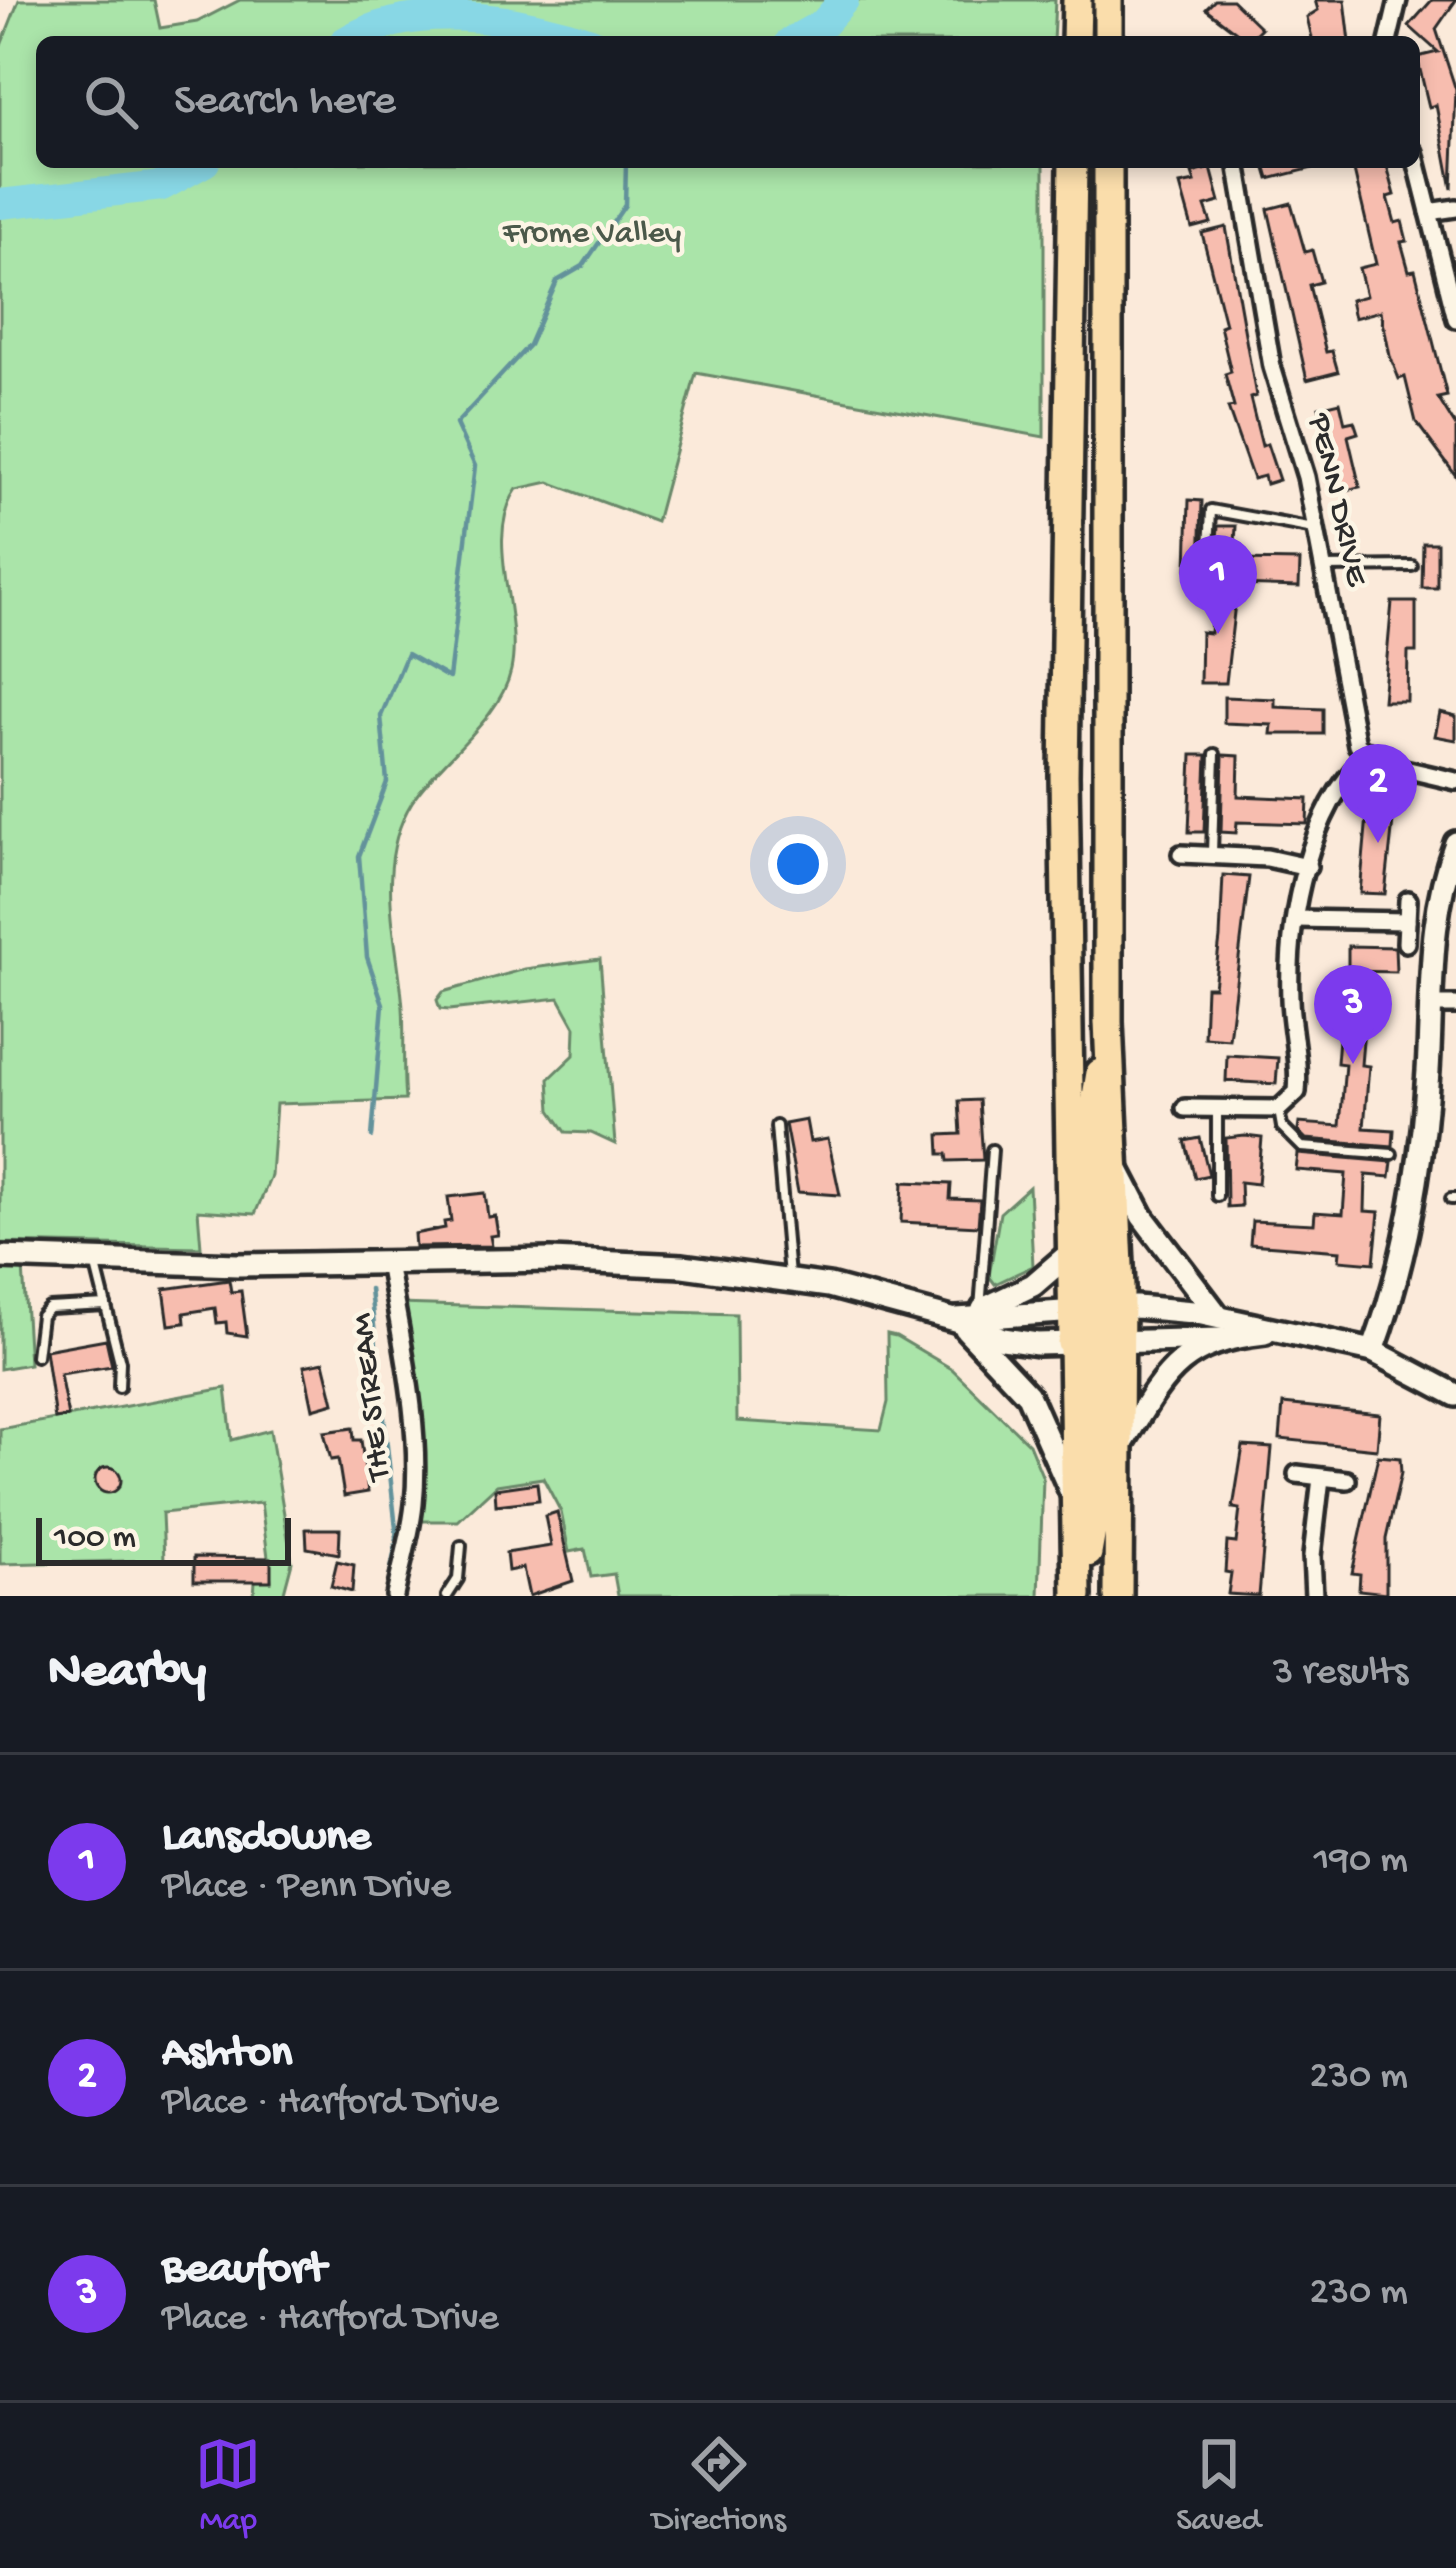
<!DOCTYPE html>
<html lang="en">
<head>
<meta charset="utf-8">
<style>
	:root { --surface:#171b24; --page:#20242c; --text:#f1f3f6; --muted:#9ea1a6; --line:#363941; --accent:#7c3aed }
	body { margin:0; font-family:"Gochi Hand",sans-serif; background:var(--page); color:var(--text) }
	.scale { position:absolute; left:36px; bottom:30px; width:255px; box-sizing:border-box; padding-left:12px; border:6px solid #2b2b2b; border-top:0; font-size:33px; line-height:42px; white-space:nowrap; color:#2b2b2b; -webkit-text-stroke:9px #fcf5e5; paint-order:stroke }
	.you { position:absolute; left:798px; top:864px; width:42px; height:42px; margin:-30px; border:9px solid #fff; border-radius:50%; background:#1a73e8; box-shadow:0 0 0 18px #1a73e833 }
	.badge { display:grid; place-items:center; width:78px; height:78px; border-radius:50%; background:var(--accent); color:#fff; font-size:39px; font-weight:700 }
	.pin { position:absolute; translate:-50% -99px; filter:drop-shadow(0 3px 6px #0008) }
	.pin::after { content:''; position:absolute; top:63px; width:42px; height:36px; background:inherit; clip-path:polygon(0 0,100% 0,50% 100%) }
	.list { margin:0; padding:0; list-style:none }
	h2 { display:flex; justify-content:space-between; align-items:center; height:156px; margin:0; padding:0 48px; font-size:51px }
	h2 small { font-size:39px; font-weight:400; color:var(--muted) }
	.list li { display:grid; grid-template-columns:78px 1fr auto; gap:36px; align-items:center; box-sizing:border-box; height:216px; padding:0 48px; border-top:3px solid var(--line) }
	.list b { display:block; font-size:45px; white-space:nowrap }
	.list p { margin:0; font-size:39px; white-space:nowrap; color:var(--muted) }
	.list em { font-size:39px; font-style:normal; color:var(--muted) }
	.icon { flex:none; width:66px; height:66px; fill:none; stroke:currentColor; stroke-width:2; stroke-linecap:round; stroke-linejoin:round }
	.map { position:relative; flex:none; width:1456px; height:1596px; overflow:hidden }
	.search { position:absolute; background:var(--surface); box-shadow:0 6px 18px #0003; left:36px; right:36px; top:36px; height:132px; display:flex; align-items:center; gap:30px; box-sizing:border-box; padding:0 42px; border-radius:18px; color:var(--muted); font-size:45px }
	.sheet { height:804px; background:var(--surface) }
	nav { display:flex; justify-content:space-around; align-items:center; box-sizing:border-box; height:168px; border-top:3px solid var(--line); background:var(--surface); font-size:33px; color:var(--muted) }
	nav a { display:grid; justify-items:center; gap:6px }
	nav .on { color:var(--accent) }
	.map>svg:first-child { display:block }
	.green { fill:#aae4a9; stroke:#6a886a; stroke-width:3 }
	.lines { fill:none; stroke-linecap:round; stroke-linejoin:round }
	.stream { stroke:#63929b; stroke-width:4.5 }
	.river { stroke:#88d7e5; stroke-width:30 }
	.building { fill:#f7bdaf; stroke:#2b2b2b; stroke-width:3 }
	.lane-casing { stroke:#2b2b2b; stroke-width:16 }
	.street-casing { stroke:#2b2b2b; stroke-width:24 }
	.secondary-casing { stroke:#2b2b2b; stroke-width:30 }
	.highway-casing { stroke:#2b2b2b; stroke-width:36 }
	.lane { stroke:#fcf5e5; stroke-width:8 }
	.street { stroke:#fcf5e5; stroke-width:15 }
	.secondary { stroke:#fcf5e5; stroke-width:21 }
	.highway { stroke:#faddab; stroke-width:27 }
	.labels { text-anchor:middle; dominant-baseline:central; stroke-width:9; stroke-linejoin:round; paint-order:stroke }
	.park-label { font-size:33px; fill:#4b594a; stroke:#fcf5e5 }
	.street-label { font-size:33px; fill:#2b2b2b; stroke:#fcf5e5 }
</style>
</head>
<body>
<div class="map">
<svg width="1456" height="1596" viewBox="0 0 1456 1596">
	<rect width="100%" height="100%" fill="#fbeada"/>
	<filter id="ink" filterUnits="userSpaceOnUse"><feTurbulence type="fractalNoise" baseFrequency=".00833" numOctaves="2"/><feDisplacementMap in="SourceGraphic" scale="24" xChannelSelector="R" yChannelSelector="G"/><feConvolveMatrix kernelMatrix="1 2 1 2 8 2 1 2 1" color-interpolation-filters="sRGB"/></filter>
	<g filter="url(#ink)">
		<!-- green -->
		<g class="green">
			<path d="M19,0h135l6,28 37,-6 43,-22h815l-2,42h-1011v120h1002v275l-348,-64 -40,149 -107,-40 -32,7c-35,50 6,125 -6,181 -11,51 -71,89 -99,132 -39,63 -14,137 -9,206 2,30 -1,61 2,92l-129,4 -5,72 -16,38 -57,-4 3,37 -201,-4v-1195z"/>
			<polygon points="600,959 615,1144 591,1133 566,1132 551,1110 549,1079 574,1055 575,1027 559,998 449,1010 440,1009 437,1000 443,992 525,969"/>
			<polygon points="1029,1187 1033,1266 995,1284 989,1276 1000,1213"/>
			<polygon points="23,1267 29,1364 0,1369 0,1268"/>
			<polygon points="398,1304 736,1314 737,1421 881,1430 888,1402 887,1334 896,1336 952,1369 1029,1444 1043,1478 1039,1596 618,1596 614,1574 591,1577 585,1549 569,1552 561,1512 543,1478 497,1485 458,1521 420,1521 418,1436"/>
			<polygon points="226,1388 232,1440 270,1430 292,1562 283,1596 254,1596 255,1581 271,1580 261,1503 162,1513 164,1560 0,1564 0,1429"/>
		</g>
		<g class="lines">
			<!-- stream -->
			<g class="stream">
				<polyline points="372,1137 383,1004 367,957 359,856 387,782 381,716 407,654 449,678 475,466 456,424 529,345 557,281 583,266 625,205 626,162"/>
				<polyline points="370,1289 397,1538 386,1596"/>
			</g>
			<!-- river -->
			<g class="river">
				<path d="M344,42c69,-42 168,-25 247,0"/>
				<polyline points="790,42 824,23 844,0"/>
				<polyline points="0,204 162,186 205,162"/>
			</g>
		</g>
		<!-- building -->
		<g class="building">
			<polygon points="1215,0 1232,0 1261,28 1248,41 1206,9"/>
			<polygon points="1315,0 1345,0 1350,42 1313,42 1307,17 1318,10"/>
			<polygon points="1432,0 1456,0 1436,29 1456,90 1452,189 1436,105 1429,107 1417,57 1438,52 1409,26"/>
			<polygon points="1264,162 1316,162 1317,167 1269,179"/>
			<polygon points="1352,162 1386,162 1395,195 1388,197 1395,223 1402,221 1407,241 1401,242 1409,271 1415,270 1447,396 1438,398 1456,427 1456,476 1416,422 1405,377 1399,379 1390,356 1381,311 1354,318 1350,300 1366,296 1359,268 1376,264"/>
			<polygon points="1211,168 1220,202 1205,206 1211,223 1192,228 1180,185 1195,182 1192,173"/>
			<polygon points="1291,203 1305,252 1312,250 1321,282 1309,285 1326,352 1332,351 1338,372 1307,380 1268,209"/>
			<polygon points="1226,227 1256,396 1250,398 1262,446 1267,444 1279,480 1266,484 1264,476 1253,479 1228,408 1234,407 1225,374 1231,372 1220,326 1225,324 1202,233"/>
			<polygon points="1340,402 1345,423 1354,421 1358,433 1348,436 1360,487 1343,491 1319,407"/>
			<polygon points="1189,500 1202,501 1200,570 1187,570"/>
			<polygon points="1218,526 1236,526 1234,560 1300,561 1299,587 1237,585 1226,683 1200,683 1201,632 1210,633"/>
			<polygon points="1423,543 1437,543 1437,588 1422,588"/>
			<polygon points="1392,602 1416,602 1416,652 1408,652 1407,701 1383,701"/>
			<polygon points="1224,697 1275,699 1275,707 1323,709 1323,734 1271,734 1272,725 1224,723"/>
			<polygon points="1440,712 1456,716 1456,740 1435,736"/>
			<polygon points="1192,755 1207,755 1204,832 1189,832"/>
			<polygon points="1223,755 1239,756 1238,796 1308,799 1307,824 1237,822 1236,833 1221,832"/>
			<polygon points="1369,794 1396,794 1385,894 1360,893"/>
			<polygon points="1223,875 1249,877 1229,1039 1204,1037 1206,987 1214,987 1220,938"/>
			<polygon points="1348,946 1395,947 1396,972 1348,971"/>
			<polygon points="1341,1014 1365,1016 1361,1065 1369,1066 1364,1128 1394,1130 1393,1146 1306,1139 1298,1131 1299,1123 1340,1126 1345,1064 1337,1063"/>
			<polygon points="1227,1055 1278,1058 1276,1084 1226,1081"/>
			<polygon points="979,1100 983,1160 948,1161 947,1154 940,1154 939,1135 961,1134 959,1101"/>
			<polygon points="806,1120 810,1142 828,1139 840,1195 798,1192 785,1124"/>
			<polygon points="1245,1136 1262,1138 1258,1184 1240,1182 1241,1206 1227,1207 1226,1138"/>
			<polygon points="1200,1138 1209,1175 1195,1178 1185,1141"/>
			<polygon points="1298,1154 1392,1162 1390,1177 1366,1175 1365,1211 1379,1212 1374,1263 1339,1260 1340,1251 1250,1244 1252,1221 1314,1224 1315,1212 1343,1214 1346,1174 1296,1170"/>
			<polygon points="903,1182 951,1184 950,1199 980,1200 978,1226 901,1222"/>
			<polygon points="485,1193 488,1217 495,1216 498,1235 490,1236 492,1246 415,1247 414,1234 445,1228 444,1222 451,1221 448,1197"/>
			<polygon points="229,1280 231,1292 241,1291 247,1336 227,1333 226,1322 217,1323 215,1308 184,1313 185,1323 169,1325 164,1289"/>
			<polygon points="106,1339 112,1366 60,1374 68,1417 55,1419 45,1350"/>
			<polygon points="324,1362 334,1403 313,1409 304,1366"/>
			<polygon points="1283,1404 1380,1414 1377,1449 1280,1439"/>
			<polygon points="353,1428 354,1440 361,1440 368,1492 344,1496 338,1459 331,1460 324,1432"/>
			<polygon points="1243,1446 1272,1448 1259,1596 1228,1594 1231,1573 1225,1572 1227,1542 1236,1543 1240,1509 1233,1508"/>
			<polygon points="1378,1456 1400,1458 1401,1473 1386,1539 1386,1593 1359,1590 1360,1574 1352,1573"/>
			<circle cx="108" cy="1480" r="13"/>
			<polygon points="537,1483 539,1500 496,1505 495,1489"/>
			<polygon points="557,1512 573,1581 529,1596 523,1568 508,1571 506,1553 551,1546 545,1516"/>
			<polygon points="306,1529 340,1529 339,1554 307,1548"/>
			<polygon points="194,1557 271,1558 271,1581 194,1581"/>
			<polygon points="337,1561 354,1565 352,1592 331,1586"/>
		</g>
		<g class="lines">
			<!-- lane casing -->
			<g class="lane-casing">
				<g id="lane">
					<polyline points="1324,567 1412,566"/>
					<polyline points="1208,571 1211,510 1314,529"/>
					<polyline points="1212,853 1215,754"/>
					<polyline points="1217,1109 1217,1196"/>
					<polyline points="1279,1110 1282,1127 1302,1147 1392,1154"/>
					<polyline points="776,1126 789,1276"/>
					<polyline points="1451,1199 1456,1199"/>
					<polyline points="95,1262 120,1362 119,1387"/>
					<polyline points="980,1309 992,1150"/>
					<polyline points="36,1356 41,1316 49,1308 106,1305"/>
					<polyline points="447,1596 458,1579 461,1546"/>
				</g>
			</g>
			<!-- street casing -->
			<g class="street-casing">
				<g id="street">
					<polyline points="1388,42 1398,0"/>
					<polyline points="1414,152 1456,319"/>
					<polyline points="1237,162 1272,367 1306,477 1357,745 1387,765 1456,781"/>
					<polyline points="1429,212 1456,208"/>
					<polyline points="1181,854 1267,858 1308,867"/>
					<polyline points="1296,919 1407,921"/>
					<polyline points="1406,943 1408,900"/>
					<polyline points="1431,1005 1456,1005"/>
					<path d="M1185,1108l94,1 18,-17c3,-31 -6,-62 -7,-93 -3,-78 18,-190 77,-243"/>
					<path d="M388,1262c13,78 34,163 26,242 -3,31 -13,62 -19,92"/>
					<polyline points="1297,1474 1347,1480"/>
					<polyline points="1314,1596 1312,1556 1321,1478"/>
				</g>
			</g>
			<!-- secondary casing -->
			<g class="secondary-casing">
				<g id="secondary">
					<polyline points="1117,1168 1142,1216 1218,1316"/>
					<polyline points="0,1257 238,1265 551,1260 683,1266 829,1286 955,1320 1003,1339 1037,1344 1221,1339"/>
					<polyline points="983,1309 1033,1285 1069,1254"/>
					<polyline points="957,1319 1136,1307 1193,1312 1373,1351 1456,1395"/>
					<polyline points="966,1329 1028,1395 1071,1492"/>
					<path d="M1373,1351c33,-90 49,-185 55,-280 5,-80 -1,-152 28,-228"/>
					<path d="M1120,1447c44,-71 57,-105 145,-114"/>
				</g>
			</g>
			<!-- highway casing -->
			<g class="highway-casing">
				<g id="highway">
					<polyline points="1108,0 1108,42"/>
					<polyline points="1076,42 1077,0"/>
					<polyline points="1073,162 1064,775 1077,1596"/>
					<polyline points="1108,162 1108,1022 1120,1288 1118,1596"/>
					<polyline points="1071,1343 1095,1309 1093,1115 1100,1073"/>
					<polyline points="1088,1553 1097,1503 1096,1342 1120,1308"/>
				</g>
			</g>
			<!-- lane -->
			<use href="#lane" class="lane"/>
			<!-- street -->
			<use href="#street" class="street"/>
			<!-- secondary -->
			<use href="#secondary" class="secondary"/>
			<!-- highway -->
			<use href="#highway" class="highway"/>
		</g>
	</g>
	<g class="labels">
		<!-- park labels -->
		<g class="park-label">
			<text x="592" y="235">Frome Valley</text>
		</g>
		<!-- street labels -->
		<g class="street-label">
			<text transform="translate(1336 500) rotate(77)">PENN DRIVE</text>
			<text transform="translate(373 1397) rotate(-96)">THE STREAM</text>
		</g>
	</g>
</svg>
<div class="scale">100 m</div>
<div class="you"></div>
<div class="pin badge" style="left:1218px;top:634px">1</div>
<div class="pin badge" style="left:1378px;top:843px">2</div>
<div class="pin badge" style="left:1353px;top:1064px">3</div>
<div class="search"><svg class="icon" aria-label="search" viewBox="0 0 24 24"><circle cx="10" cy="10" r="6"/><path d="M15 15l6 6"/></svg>Search here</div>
</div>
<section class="sheet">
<h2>Nearby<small>3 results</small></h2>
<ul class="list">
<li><span class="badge">1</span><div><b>Lansdowne</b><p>Place · Penn Drive</p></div><em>190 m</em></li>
<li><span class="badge">2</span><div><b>Ashton</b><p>Place · Harford Drive</p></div><em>230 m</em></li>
<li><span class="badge">3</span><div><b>Beaufort</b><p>Place · Harford Drive</p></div><em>230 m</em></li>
</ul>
</section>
<nav>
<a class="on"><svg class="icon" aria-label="map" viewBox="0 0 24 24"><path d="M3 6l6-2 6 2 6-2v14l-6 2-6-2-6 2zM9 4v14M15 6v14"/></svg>Map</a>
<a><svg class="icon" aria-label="directions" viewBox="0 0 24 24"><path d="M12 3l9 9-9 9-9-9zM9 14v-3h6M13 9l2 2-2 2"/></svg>Directions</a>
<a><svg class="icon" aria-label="saved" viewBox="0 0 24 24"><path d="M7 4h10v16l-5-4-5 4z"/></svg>Saved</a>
</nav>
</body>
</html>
